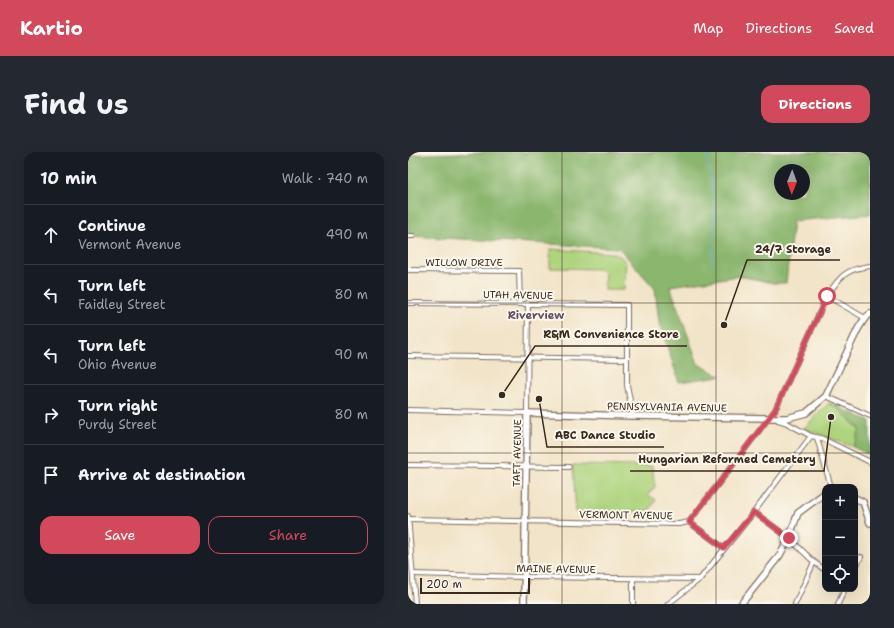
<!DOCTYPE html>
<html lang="en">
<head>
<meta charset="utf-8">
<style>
	:root { --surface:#171b24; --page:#242831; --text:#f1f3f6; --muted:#9ea1a6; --line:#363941; --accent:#d1495b }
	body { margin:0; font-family:"Shantell Sans",sans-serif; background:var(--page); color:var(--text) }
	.controls { position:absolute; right:12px; bottom:12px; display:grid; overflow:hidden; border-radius:8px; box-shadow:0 4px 16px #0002 }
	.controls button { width:36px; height:36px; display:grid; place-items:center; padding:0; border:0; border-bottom:1px solid var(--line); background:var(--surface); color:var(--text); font:20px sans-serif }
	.compass { position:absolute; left:366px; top:12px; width:36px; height:36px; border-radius:50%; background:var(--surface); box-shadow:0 4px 16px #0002; rotate:181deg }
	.scale { position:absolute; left:12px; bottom:10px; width:110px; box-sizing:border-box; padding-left:4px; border:2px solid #3b2a1e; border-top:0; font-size:11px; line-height:14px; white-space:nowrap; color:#3b2a1e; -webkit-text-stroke:3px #fbf7ec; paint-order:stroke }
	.stop { position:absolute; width:12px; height:12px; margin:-9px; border:3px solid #d1495b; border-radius:50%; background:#fff }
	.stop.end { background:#d1495b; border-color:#fff; box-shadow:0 1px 4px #0008 }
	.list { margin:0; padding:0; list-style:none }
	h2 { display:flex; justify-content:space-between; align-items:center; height:52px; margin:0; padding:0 16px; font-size:17px }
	h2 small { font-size:13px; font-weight:400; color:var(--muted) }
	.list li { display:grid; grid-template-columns:26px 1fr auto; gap:12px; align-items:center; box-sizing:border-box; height:60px; padding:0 16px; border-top:1px solid var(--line) }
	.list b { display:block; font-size:15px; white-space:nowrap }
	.list p { margin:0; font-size:13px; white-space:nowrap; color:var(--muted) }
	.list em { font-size:13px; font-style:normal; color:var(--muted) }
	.actions { display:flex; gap:8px; padding:12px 16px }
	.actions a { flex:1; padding:9px 0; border:1px solid var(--accent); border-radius:12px; text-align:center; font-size:14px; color:var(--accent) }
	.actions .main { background:var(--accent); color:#fff }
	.icon { flex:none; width:22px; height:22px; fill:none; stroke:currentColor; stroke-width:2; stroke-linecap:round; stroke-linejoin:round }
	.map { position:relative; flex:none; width:462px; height:452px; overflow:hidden; border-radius:12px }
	header { display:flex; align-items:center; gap:24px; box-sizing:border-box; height:56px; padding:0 20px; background:var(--accent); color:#fff }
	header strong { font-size:19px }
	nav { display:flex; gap:22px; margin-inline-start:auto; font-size:14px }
	.intro { display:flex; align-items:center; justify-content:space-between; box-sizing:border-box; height:96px; padding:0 24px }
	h1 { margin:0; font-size:28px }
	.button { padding:10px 18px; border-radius:12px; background:var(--accent); color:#fff; font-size:14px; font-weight:700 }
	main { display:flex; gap:24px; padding:0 24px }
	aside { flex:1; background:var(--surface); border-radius:12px; box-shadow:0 4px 16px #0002 }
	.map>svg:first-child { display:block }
	.green { fill:#aed47e; stroke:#747f4e }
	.forest { fill:#8ab66d; stroke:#627046; fill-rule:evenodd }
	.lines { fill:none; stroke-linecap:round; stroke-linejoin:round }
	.stream { stroke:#75b3e8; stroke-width:1 }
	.street-casing { stroke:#7b6b5a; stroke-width:6 }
	.secondary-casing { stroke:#7b6b5a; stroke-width:8 }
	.street { stroke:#fff; stroke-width:4 }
	.secondary { stroke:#fff; stroke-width:5.5 }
	.route { stroke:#d1495b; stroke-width:5 }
	.grid { fill:none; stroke:#3b2a1e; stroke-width:1; stroke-opacity:0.55 }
	.labels { text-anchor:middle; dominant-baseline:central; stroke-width:4; stroke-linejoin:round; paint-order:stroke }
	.street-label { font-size:10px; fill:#3b2a1e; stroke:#fbf7ec }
	.neighbourhood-label { font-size:11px; font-weight:bold; fill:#66515f; stroke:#fbf7ec }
	.leader { fill:none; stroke:#3b2a1e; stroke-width:1.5 }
	.callout-dot { fill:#3b2a1e; stroke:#fbf7ec; stroke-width:1.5 }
	.callout-label { font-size:11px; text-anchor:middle; font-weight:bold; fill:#3b2a1e; stroke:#fbf7ec; stroke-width:4; stroke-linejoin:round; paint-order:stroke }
</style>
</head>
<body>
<header>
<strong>Kartio</strong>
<nav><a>Map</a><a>Directions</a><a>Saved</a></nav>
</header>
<div class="intro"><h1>Find us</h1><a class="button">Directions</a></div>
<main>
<aside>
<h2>10 min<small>Walk · 740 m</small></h2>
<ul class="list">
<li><svg class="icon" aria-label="ahead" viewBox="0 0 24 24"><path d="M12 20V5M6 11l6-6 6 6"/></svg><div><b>Continue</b><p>Vermont Avenue</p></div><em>490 m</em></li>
<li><svg class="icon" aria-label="left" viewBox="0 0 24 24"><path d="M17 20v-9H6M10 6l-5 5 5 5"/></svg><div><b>Turn left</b><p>Faidley Street</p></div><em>80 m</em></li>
<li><svg class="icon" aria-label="left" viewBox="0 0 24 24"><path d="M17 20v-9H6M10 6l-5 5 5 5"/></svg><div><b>Turn left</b><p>Ohio Avenue</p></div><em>90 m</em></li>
<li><svg class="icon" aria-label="right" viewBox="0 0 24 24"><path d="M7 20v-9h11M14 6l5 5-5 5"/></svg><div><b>Turn right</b><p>Purdy Street</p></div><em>80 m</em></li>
<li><svg class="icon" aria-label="arrive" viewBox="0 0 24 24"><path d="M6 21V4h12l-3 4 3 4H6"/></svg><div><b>Arrive at destination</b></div></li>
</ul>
<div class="actions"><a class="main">Save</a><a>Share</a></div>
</aside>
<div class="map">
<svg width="462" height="452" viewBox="0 0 462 452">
	<rect width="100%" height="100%" fill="#fbf7ec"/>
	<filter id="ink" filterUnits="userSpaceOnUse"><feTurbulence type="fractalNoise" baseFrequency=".025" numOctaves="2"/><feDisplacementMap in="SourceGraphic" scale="8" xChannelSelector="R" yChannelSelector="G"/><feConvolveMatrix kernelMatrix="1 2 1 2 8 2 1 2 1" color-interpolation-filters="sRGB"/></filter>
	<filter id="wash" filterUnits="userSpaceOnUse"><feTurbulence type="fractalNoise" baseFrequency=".012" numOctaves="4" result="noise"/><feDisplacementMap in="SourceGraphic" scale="16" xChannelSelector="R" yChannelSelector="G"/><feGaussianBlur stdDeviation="0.9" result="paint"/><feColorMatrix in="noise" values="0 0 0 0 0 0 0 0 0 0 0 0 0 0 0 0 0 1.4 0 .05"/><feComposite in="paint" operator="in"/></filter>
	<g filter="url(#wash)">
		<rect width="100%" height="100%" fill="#f2e4c8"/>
		<!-- green -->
		<g class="green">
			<polygon points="142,97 203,101 212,104 218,110 216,138 196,138 197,121 192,117 142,116"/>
			<polygon points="421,251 428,255 452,278 445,295 396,276"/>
			<polygon points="165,313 244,314 247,335 240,343 248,348 242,357 241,359 168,361"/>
		</g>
		<!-- forest -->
		<g class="forest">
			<path d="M78,0h384v62l-77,7 -7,62h-13l-33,-7 -70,10 28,78 23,12 -42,6 -20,-60 -4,-33 -36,-41 -211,-12v-81zM372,18h24v24h-24z"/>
			<polygon points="421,251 462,269 462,303 445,295 452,277 428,255"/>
		</g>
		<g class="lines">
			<!-- stream -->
			<polyline class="stream" points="299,0 307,60 304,113"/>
		</g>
	</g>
	<g filter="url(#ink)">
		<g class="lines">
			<!-- street casing -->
			<g class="street-casing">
				<g id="street">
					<polyline points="0,84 5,84"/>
					<polyline points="0,118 111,119 112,151"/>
					<polyline points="419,144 457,166"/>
					<polyline points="0,151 219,153 219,233 225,264"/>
					<polyline points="0,204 219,207"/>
					<polyline points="418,244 462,264"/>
					<polyline points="0,258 119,261 120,151"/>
					<polyline points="370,268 377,270 403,284 413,286 462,310"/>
					<polyline points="409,286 423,335"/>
					<polyline points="0,313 161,315"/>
					<polyline points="346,360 381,386 406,410 417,418"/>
					<polyline points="0,364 7,452"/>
					<path d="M0,367l271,5 10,-2 86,-112 52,-114c13,-20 19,-27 43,-30"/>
					<polyline points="281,370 316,396"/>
					<polyline points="447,417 453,405"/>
					<polyline points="5,422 116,425 292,427"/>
					<polyline points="225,427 225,452"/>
					<polyline points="260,452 292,427 346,360 403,284"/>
					<polyline points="387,452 406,410"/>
					<polyline points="430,452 437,437"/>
				</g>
			</g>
			<!-- secondary casing -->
			<g class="secondary-casing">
				<g id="secondary">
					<polyline points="447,346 455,350 462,371"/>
					<polyline points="116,452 119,261 225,264 361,266 379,266 398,261 418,244 450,177 457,166 462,162"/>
					<polyline points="333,452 372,403 381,386 390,361 417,341"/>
				</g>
			</g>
			<!-- street -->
			<use href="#street" class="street"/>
			<!-- secondary -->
			<use href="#secondary" class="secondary"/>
		</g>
	</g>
	<g class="lines" filter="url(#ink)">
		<!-- route -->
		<polyline class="route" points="381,386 346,360 316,396 281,370 367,258 419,144"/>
	</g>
	<!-- grid -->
	<path class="grid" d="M154,0v452M308,0v452M0,151h462M0,301h462"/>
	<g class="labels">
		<!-- street labels -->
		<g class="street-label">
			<text x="56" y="110">WILLOW DRIVE</text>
			<text transform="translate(110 143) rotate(1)">UTAH AVENUE</text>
			<text transform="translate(259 255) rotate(1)">PENNSYLVANIA AVENUE</text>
			<text transform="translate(109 301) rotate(-89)">TAFT AVENUE</text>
			<text transform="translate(218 363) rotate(1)">VERMONT AVENUE</text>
			<text transform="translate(148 417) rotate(1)">MAINE AVENUE</text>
		</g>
		<!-- neighbourhood labels -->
		<g class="neighbourhood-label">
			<text x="128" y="163">Riverview</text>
		</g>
	</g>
	<!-- callouts -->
	<path class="leader" d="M316 173L339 108H432M94 243L127 194H279M131 247L139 295H256M423 265L416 319H222"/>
	<g class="callout-dot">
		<circle cx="316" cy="173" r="4"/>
		<circle cx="94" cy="243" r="4"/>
		<circle cx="131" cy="247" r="4"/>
		<circle cx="423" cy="265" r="4"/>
	</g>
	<g class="callout-label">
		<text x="385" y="101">24/7 Storage</text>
		<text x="203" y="186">R&amp;M Convenience Store</text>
		<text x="197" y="287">ABC Dance Studio</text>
		<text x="319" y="311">Hungarian Reformed Cemetery</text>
	</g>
</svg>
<div class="controls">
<button>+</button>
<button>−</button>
<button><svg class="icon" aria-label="locate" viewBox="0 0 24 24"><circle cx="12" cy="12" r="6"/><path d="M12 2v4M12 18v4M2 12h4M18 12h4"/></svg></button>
</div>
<svg class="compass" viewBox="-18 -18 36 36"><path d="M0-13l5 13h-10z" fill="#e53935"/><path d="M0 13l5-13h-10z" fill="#9ea1a6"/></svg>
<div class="scale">200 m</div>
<div class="stop" style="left:419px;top:144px"></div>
<div class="stop end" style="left:381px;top:386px"></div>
</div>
</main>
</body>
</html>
